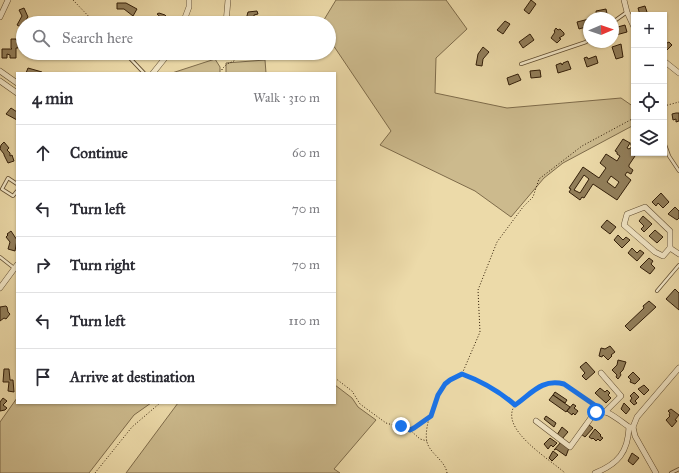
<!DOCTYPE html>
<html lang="en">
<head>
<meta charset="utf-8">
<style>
	:root { --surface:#fff; --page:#f2f2f3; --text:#2b2b33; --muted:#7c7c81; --line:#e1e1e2 }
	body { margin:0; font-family:"IM FELL Great Primer",serif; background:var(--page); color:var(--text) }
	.controls { position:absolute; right:12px; top:12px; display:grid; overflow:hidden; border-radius:0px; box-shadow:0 1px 3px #0004 }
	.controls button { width:36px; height:36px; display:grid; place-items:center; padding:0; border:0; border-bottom:1px solid var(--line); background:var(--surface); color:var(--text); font:20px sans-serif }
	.compass { position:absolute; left:583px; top:12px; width:36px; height:36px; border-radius:50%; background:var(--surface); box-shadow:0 1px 3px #0004; rotate:88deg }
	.stop { position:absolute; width:12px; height:12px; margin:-9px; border:3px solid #1a73e8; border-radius:50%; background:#fff }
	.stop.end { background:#1a73e8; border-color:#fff; box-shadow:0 1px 4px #0008 }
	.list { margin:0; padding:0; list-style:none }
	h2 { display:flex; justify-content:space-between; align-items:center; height:52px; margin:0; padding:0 16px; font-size:17px }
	h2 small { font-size:13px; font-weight:400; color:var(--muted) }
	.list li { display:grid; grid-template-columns:26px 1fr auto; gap:12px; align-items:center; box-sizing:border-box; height:56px; padding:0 16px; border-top:1px solid var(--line) }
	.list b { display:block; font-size:15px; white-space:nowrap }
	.list em { font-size:13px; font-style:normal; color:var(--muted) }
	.icon { flex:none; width:22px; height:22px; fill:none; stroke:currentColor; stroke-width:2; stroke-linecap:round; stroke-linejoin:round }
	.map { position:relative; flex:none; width:679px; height:473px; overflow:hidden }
	.search { position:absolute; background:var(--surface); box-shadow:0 1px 3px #0004; left:16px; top:16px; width:320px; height:44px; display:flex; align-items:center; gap:10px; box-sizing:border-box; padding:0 14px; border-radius:22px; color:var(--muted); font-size:15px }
	.panel { position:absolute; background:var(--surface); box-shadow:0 1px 3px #0004; left:16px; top:72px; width:320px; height:332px; border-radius:0px }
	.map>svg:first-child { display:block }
	.green { fill:#ccba8d; stroke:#7e6b4a }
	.building { fill:#927f5b; stroke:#301c07; fill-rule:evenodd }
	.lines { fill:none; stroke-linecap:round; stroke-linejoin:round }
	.lane-casing { stroke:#5f4c30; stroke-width:4 }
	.street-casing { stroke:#5f4c30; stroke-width:6 }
	.path { stroke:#301c07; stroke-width:1; stroke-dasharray:1 2; stroke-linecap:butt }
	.lane { stroke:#f3e7c7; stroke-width:2.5 }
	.street { stroke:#f3e7c7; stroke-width:5 }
	.route { stroke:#1a73e8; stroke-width:5 }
</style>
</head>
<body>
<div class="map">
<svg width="679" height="473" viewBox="0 0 679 473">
	<rect width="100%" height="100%" fill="#ecdaa9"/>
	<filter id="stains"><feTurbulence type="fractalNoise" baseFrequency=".005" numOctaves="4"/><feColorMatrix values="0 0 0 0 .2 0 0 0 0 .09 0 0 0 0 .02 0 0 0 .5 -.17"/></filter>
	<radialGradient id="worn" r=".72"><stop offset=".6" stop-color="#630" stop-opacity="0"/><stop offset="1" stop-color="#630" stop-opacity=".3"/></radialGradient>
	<!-- green -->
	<g class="green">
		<polygon points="336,0 446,0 467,29 436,58 435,93 507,108 621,98 634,107 634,125 563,163 544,178 511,217 475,191 380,145 391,131 329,39 329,23 322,23"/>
		<polygon points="215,59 220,67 220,73 172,73"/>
		<polygon points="265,60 266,73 226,73 226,63"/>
		<polygon points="335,385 352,398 358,407 376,420 334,469 340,473 126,473 178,403 335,403"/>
		<polygon points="17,398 17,403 151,403 134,415 89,473 0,473 0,422"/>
	</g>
	<!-- building -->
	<g class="building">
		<polygon points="531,0 536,4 529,14 524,10"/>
		<polygon points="117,3 126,3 137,9 133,16 124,9 117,9"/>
		<polygon points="645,6 648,15 640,15 638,8"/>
		<polygon points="24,8 28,17 27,18 25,23 23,23 23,28 17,25 22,16 19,10"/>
		<polygon points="606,9 608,18 597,18 596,11"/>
		<polygon points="257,11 258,14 254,15 254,23 245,23 248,12"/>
		<polygon points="159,13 165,15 169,19 166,22 157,14"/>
		<polygon points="589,19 589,26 579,29 577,22"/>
		<polygon points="505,21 510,24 503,34 497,30"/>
		<polygon points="625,25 627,32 616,35 614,28"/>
		<polygon points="556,28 558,30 560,29 564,33 564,35 559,38 561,39 557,43 551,38 555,32 554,31"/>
		<polygon points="530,34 534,40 523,48 519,42"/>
		<polygon points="11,39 16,39 16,40 18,41 18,48 16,48 16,58 10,58 10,55 7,54 7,58 2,58 2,49 12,49 11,48"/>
		<polygon points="664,40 667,43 669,42 672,45 665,52"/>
		<polygon points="621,44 623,57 616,59 612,47"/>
		<polygon points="483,47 489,52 483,59 482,66 476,65 478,54"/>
		<polygon points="99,53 109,53 111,55 106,60"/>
		<polygon points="596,56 598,63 587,67 584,58 587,57 588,59"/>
		<polygon points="568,61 571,69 558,73 556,65 561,63 562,65 563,64 563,63"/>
		<polygon points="28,68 42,72 41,73 26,73"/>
		<polygon points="540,70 541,77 531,78 530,71"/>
		<polygon points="518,74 521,80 509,85 507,78"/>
		<polygon points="11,108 17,112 17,120 6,114"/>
		<polygon points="676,113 679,113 679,121 676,122 676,119 673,120 672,114"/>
		<path d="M623,139l7,4 -3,5 2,1 4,-3 1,1v6h3l-8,12v2l4,3 -2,4 -4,-2 -2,3 6,5 -14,20 -24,-16 -9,14 -2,-1 -2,3 -11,-8 2,-3 -2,-1 14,-21 16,11 7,-10 -6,-5 6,-9 11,7 3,-5 -3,-2v-2l-2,-1zM584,175l5,4 -9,14 -6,-3zM611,176l8,6 -4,6 -8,-6z"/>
		<polygon points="4,142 9,148 7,150 10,153 10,156 12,155 14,161 8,163 4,155 4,154 0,149 1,145"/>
		<polygon points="661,193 669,202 663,208 658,203 656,206 652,202"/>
		<polygon points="675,207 679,211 679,218 677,220 668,214"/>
		<polygon points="643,216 652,224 644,232 641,229 644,226 639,221"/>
		<polygon points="607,220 616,227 610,234 601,227"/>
		<polygon points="655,230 663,237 657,243 649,236"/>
		<polygon points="11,231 17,240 15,251 8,249 10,242 6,237 8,235 7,234"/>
		<polygon points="618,235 623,240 626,237 630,240 622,248 614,240"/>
		<polygon points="632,248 637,253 640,250 644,253 637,261 628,253"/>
		<polygon points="649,258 653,261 651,264 655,268 650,274 640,267"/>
		<polygon points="675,289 679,293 679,310 666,299"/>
		<polygon points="649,301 656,307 630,331 625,326 644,308 643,306"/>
		<polygon points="6,306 7,307 8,312 10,314 6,319 4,318 0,321 0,307"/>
		<polygon points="610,346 615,352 611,355 612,356 608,360 603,355 602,357 599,356 601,348 605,349"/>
		<polygon points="618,360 626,362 623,370 620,373 621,375 618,379 616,377 617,375 612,370 617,365"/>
		<polygon points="586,362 595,372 586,380 582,376 585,373 580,367"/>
		<polygon points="4,369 9,369 10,380 13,380 14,392 8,391 9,382 3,382"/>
		<polygon points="633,372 640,379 635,384 630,382 631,380 628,377"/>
		<polygon points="644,385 649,390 644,395 638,389"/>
		<polygon points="600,388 605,392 607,390 610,393 608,395 611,398 606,403 595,393"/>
		<polygon points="555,392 567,400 565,403 553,395"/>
		<polygon points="634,392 639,397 635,401 637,403 634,405 630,401 632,398 630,396"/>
		<polygon points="553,395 570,407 566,412 549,400"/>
		<polygon points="3,398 7,401 3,405 7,408 5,410 0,411 0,402"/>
		<polygon points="624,403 630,409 626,414 621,409"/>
		<polygon points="573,404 576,406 574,408 578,411 575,415 573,413 572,415 567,411"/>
		<polygon points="671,409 679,415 675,420 677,421 672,427 666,420 670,416 669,415 670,413 668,411"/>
		<polygon points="546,416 556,423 554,427 544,419"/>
		<polygon points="588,424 593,428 585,437 581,434"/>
		<polygon points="562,427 568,432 562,439 557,435"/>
		<polygon points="595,429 601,435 600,436 603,438 600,441 598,439 596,441 593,438 592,439 589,437"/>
		<polygon points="550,438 557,443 553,447 551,445 548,449 544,444"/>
		<polygon points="561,442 569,448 566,456 556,449 554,450"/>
		<polygon points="553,451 558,455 552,461 549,458"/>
		<polygon points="632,453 639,458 633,465 628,461"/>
	</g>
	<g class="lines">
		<!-- lane casing -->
		<g class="lane-casing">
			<g id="lane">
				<polyline points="613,22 627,12"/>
				<polyline points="111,23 113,20 116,23"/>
				<polyline points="125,53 144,73"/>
				<polyline points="521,64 586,42 589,39"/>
				<polyline points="664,142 669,156 679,171"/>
				<polyline points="632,144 634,142"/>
				<polyline points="17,184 8,178 2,189 13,196 17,191"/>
				<polyline points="0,257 14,268"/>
				<polyline points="657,291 679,265"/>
				<polyline points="671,473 679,469"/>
			</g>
		</g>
		<!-- street casing -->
		<g class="street-casing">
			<g id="street">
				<polyline points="624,0 627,12 634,27"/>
				<polyline points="0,17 8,0"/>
				<polyline points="183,23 189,7 189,0"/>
				<polyline points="226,23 228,0"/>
				<polyline points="664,61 679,73"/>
				<polyline points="0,71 17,83"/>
				<polyline points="153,73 169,53"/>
				<polyline points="0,81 17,93"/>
				<polygon points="645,207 670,231 670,248 663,256 655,252 624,225 627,214"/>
				<polyline points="670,248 679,254"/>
				<polyline points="0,288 17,265"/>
				<polyline points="601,373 621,396 605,412"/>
				<path d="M536,421l34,26 26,-36c10,-3 24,10 33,16"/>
				<polyline points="633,427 635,436 656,473"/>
				<path d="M595,473c23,-9 33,-21 34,-46h4l4,-10 42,-49"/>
			</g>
		</g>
		<!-- path -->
		<g class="path">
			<polyline points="73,0 95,23"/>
			<polyline points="222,73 222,69 227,64 234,61 238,56 238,53"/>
			<polyline points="664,106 679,102"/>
			<path d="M462,374c19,7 38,18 53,31 -17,24 36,55 50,68"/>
			<polyline points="335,378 352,391 360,404 386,423 410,430 420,439 427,441"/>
			<path d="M515,405c10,-7 20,-18 31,-22 18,-7 36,14 50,23"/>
			<polyline points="410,429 414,428 431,416"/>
			<polyline points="95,473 132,427 160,403"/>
			<path d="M447,473c-2,-13 -17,-19 -20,-31 -4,-16 10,-50 21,-61 4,-3 9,-5 14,-7l18,-42 -2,-42 19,-48 26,-35 10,-10 6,-18 43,-33 52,-28"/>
		</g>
		<!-- lane -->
		<use href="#lane" class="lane"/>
		<!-- street -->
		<use href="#street" class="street"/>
	</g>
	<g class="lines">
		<!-- route -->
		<path class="route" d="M401,426l9,4 4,-2 17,-12 7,-21 7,-11 5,-4 12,-6c19,7 38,18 53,31 16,-11 27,-27 49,-21l32,22 3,4 -3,2"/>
	</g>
	<rect width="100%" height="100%" filter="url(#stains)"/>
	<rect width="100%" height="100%" fill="url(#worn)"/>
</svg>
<div class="controls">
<button>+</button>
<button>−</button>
<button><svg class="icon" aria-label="locate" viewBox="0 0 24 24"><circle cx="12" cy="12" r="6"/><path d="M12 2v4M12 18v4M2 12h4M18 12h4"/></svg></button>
<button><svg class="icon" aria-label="layers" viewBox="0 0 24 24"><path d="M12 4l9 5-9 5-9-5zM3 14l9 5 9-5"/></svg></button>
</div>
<svg class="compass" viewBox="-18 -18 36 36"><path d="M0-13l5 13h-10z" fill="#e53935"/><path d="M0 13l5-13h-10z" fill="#7c7c81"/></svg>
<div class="stop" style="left:596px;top:412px"></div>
<div class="stop end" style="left:401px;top:426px"></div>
<div class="search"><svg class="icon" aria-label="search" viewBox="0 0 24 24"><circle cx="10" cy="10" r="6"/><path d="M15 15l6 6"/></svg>Search here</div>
<section class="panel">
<h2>4 min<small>Walk · 310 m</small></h2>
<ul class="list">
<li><svg class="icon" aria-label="ahead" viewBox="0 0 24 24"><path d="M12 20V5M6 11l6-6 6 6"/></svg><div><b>Continue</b></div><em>60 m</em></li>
<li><svg class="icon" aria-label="left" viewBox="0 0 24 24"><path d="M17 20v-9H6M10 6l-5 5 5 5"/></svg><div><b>Turn left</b></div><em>70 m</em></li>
<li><svg class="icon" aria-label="right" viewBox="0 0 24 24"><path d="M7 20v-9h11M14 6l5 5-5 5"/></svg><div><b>Turn right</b></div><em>70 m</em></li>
<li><svg class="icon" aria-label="left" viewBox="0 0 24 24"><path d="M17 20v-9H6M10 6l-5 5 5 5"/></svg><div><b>Turn left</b></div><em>110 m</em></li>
<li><svg class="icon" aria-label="arrive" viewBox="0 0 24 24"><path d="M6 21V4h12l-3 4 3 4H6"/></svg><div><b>Arrive at destination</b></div></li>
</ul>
</section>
</div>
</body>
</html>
